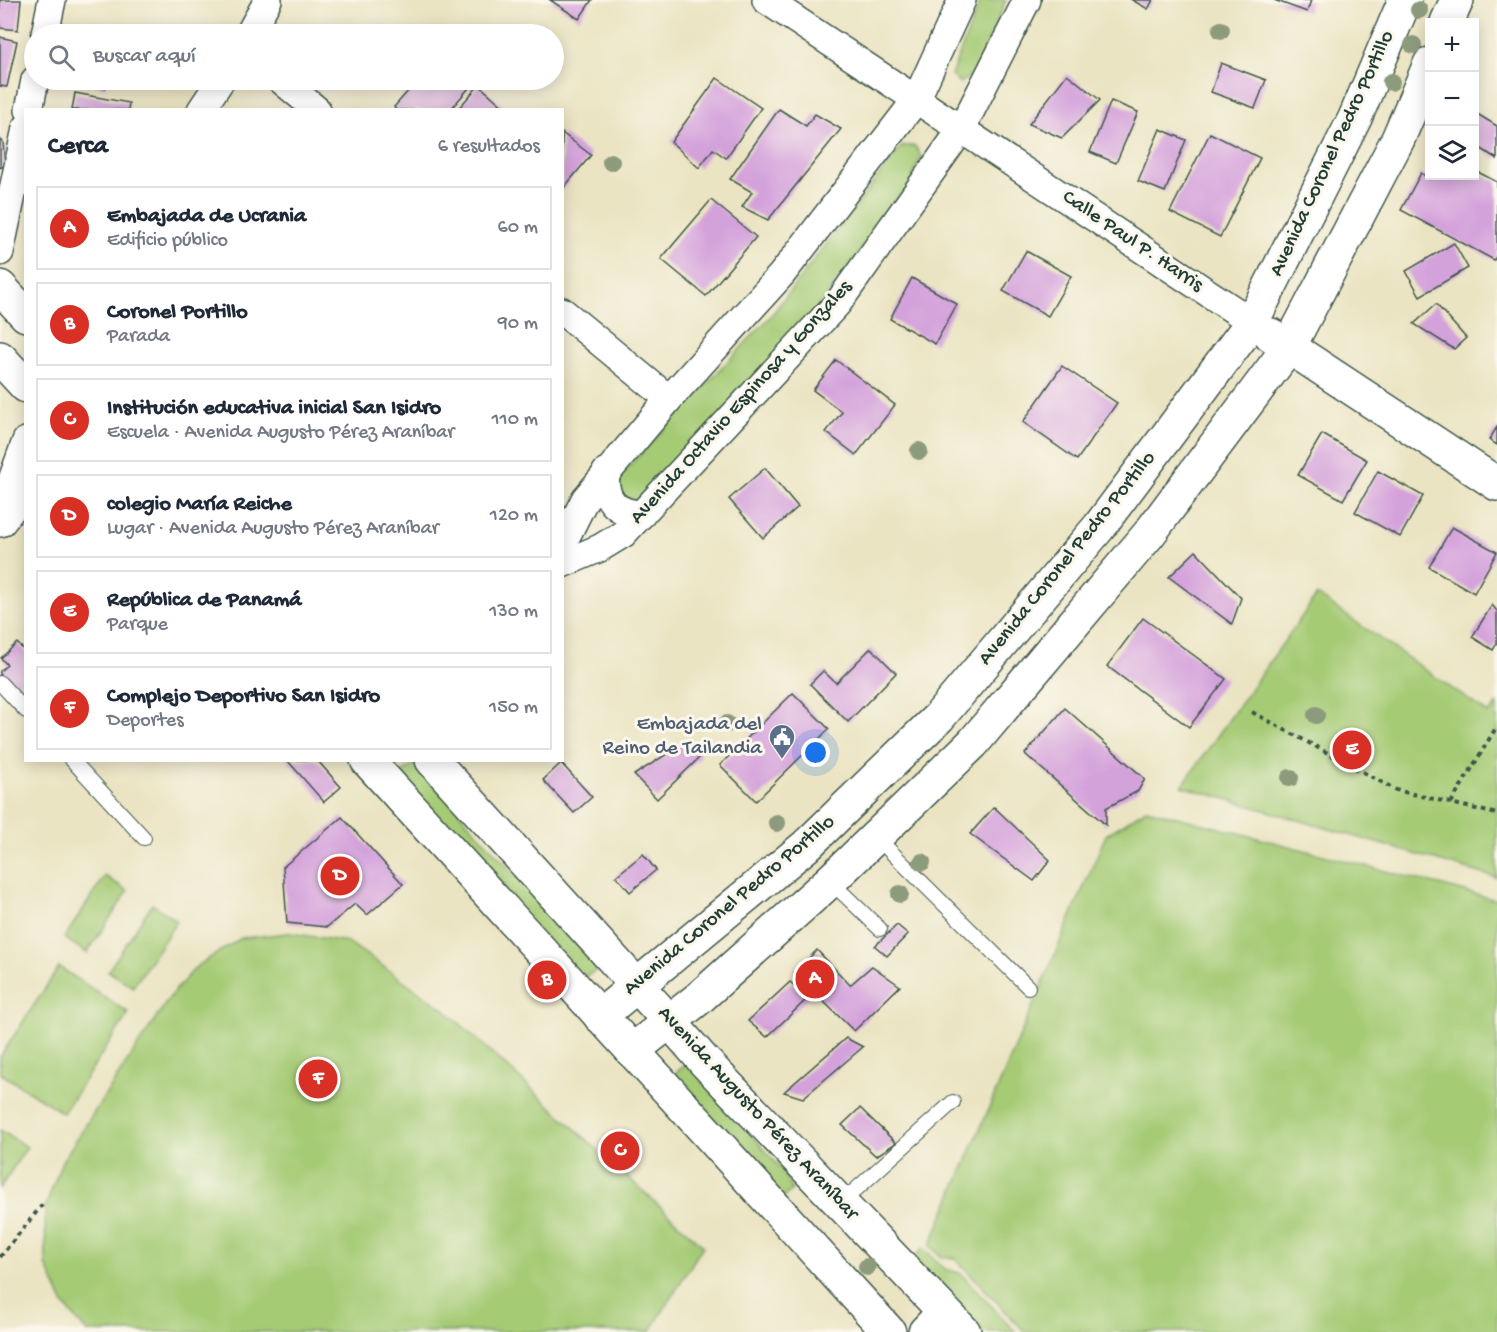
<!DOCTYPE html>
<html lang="es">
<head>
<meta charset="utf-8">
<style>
	:root { --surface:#fff; --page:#f6f6f7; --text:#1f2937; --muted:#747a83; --line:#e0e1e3; --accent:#d93025 }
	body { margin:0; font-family:"Gochi Hand",sans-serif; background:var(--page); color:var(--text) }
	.controls { position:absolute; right:18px; top:18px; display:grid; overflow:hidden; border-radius:0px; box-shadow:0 3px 15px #0003 }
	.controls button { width:54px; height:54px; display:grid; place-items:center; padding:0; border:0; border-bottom:2px solid var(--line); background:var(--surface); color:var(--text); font:30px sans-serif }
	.you { position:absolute; left:816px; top:753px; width:21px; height:21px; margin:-15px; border:4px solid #fff; border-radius:50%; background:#1a73e8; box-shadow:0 0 0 9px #1a73e833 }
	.badge { display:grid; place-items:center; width:39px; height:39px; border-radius:50%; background:var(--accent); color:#fff; font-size:20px; font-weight:700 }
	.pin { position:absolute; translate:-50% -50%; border:3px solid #fff; box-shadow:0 2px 6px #0006 }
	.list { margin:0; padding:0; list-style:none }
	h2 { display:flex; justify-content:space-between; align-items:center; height:78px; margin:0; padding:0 24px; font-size:26px }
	h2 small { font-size:20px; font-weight:400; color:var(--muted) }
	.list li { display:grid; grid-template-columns:39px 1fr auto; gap:18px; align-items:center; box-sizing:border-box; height:84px; margin:0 12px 12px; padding:0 12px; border:2px solid var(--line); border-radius:0px }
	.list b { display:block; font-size:22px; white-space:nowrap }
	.list p { margin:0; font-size:20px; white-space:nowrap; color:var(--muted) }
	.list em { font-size:20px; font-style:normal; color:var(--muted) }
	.icon { flex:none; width:33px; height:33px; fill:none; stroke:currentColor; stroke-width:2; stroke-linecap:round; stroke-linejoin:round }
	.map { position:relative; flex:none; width:1497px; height:1332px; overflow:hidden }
	.search { position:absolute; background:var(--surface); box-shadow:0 3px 15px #0003; left:24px; top:24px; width:540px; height:66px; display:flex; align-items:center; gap:15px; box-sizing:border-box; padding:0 21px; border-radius:33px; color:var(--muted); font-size:22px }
	.panel { position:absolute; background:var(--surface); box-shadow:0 3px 15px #0003; left:24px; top:108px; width:540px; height:654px; border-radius:0px }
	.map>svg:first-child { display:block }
	.green { fill:#a5cb75; stroke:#628454; stroke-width:1.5 }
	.building { fill:#d4a2db }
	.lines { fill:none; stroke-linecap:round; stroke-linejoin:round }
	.lane-casing { stroke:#3e5649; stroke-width:16 }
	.street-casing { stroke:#3e5649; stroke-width:30 }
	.secondary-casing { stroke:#3e5649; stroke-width:36 }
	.path { stroke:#3e5649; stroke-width:4; stroke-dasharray:4.5 4.5; stroke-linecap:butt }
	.lane { stroke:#fff; stroke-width:14 }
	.street { stroke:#fff; stroke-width:27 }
	.secondary { stroke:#fff; stroke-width:33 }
	.tree { fill:#8d9b7d }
	.labels { text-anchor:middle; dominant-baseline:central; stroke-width:6; stroke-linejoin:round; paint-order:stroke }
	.street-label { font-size:21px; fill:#1f3d34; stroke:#fbf7ec }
	.service-label { font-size:21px; fill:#4e5e75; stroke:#fbf7ec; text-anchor:end }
</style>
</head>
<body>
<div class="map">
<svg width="1497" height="1332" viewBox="0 0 1497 1332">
	<rect width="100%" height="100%" fill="#fbf7ec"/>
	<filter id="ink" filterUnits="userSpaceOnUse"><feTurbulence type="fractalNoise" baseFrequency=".0167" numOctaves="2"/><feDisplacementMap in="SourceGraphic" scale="12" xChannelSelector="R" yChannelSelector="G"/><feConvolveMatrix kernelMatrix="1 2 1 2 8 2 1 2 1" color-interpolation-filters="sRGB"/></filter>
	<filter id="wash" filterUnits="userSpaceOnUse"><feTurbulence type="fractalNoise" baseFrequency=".008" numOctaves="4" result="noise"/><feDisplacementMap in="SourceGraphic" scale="24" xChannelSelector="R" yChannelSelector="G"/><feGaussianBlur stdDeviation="1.35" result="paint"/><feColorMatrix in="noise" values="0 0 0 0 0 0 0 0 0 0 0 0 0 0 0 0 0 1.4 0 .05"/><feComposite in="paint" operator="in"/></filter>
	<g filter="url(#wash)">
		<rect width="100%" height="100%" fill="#ebe4c3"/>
		<!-- green -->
		<g class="green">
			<polygon points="981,0 1006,0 976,71 960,83 951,75"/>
			<polygon points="902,146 915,146 921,156 908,188 786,350 636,502 622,501 615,481 770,317"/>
			<polygon points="1317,595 1489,714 1497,704 1497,878 1182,786"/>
			<polygon points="415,763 599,969 577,981 395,779"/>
			<polygon points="1146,809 1497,900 1497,1332 1025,1332 955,1258 943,1258 930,1246 1106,835"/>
			<polygon points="105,876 128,891 87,953 64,938"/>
			<polygon points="152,904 177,921 133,987 108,971"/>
			<polygon points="289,933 348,942 444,1009 703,1246 650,1332 87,1332 64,1305 46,1265 45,1208 62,1161 172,994 197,966 241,938"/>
			<polygon points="59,967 129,1013 63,1113 0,1073 0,1057"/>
			<polygon points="689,1061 782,1170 792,1190 779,1201 672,1076"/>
			<polygon points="0,1130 27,1147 0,1188"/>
			<polygon points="923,1248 945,1269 960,1273 1016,1332 982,1332 913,1259"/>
		</g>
		<g id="blocks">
			<!-- building -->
			<g class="building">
				<polygon points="0,0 21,0 18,30 0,28"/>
				<polygon points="550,0 592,0 579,19"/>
				<polygon points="1132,0 1153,0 1148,9"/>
				<polygon points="1274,0 1311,0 1307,12"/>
				<polygon points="0,37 17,41 7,87 0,86"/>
				<polygon points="1221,63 1266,80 1255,108 1211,92"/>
				<polygon points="1067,74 1100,100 1062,138 1029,124"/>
				<polygon points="717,78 761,108 726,158 713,149 699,168 671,142"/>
				<polygon points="78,80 107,80 105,88"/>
				<polygon points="418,80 473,80 475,81 450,110 396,110 394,107"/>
				<polygon points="479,85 507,110 457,110"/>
				<polygon points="75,93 129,103 128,110 72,110"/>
				<polygon points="1111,101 1138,112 1116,163 1090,152"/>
				<polygon points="779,109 806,126 815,114 841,129 768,220 742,207 752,192 730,179"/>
				<polygon points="1474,112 1497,126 1497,159 1474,144"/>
				<polygon points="1160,129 1186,140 1165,192 1138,181"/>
				<polygon points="562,133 591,155 562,190"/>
				<polygon points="1210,133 1260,158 1220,237 1170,212"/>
				<polygon points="0,139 3,142 5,165 0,168"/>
				<polygon points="1474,170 1497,182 1497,255 1494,260 1401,210 1421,173 1430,179 1432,176 1474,176"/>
				<polygon points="711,200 756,237 706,296 661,259"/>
				<polygon points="1454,243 1468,268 1420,296 1406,271"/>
				<polygon points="1026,251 1071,276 1048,316 1003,291"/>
				<polygon points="912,278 957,304 935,344 890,319"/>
				<polygon points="1436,304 1466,338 1454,349 1414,324"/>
				<polygon points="836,360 895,405 856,455 826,432 842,412 813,390"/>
				<polygon points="1062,366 1117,403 1077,460 1023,422"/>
				<polygon points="1497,427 1497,445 1489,440"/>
				<polygon points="1322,434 1367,460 1343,500 1298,475"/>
				<polygon points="765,468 798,507 763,538 729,499"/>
				<polygon points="1378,471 1423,496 1400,537 1355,512"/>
				<polygon points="1452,527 1497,552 1474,593 1429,567"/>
				<polygon points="1196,551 1241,598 1232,624 1169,577"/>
				<polygon points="1492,605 1497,611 1497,643 1493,650 1472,637"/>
				<polygon points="1143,618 1226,679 1189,727 1107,666"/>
				<polygon points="17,643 26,652 26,705 0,676 0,671 7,665 1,658"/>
				<polygon points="871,648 896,673 848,722 810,684 823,671 836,683"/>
				<polygon points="793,693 829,729 756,801 720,765"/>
				<polygon points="1065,708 1145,779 1138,791 1106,808 1106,825 1025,754"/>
				<polygon points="684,743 701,756 657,799 634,775"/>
				<polygon points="287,760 317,760 341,787 324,802"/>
				<polygon points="561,763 592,797 574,813 543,780"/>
				<polygon points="994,807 1050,860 1034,881 970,834"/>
				<polygon points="342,817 403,884 367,915 355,904 327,927 287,923 283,867"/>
				<polygon points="643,854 656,870 630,892 616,876"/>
				<polygon points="897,925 908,934 887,956 875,946"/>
				<polygon points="817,950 850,985 872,966 900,986 854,1031 794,973"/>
				<polygon points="790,982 809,997 767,1037 748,1021"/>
				<polygon points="846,1038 863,1047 803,1098 784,1092"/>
				<polygon points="860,1108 896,1143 876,1156 842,1125"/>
			</g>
		</g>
	</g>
	<g filter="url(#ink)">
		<use href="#blocks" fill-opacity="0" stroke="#3e5649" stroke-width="1.5"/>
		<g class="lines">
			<!-- lane casing -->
			<g class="lane-casing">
				<g id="lane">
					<polyline points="0,683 26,711"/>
					<polyline points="72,760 144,838"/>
					<polyline points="876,837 1028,987"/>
					<polyline points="830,881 880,929"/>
					<polyline points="841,1203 953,1102"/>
				</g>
			</g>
			<!-- street casing -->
			<g class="street-casing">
				<g id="street">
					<polyline points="766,0 1252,322"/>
					<polyline points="45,34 52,0"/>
					<polyline points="249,34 268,0"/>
					<polyline points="281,80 317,110"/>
					<polyline points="29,110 35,80"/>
					<polyline points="201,110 221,80"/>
					<polyline points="0,252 26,128"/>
					<polyline points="562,311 669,399"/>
					<path d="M606,472c-3,27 9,41 36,42"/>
					<polyline points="0,513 26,441"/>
					<polyline points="562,545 585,499 669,399 782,274 916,100 962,0"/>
					<polyline points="562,564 600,548 623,534 838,303 961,130 1027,0"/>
				</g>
			</g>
			<!-- secondary casing -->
			<g class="secondary-casing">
				<g id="secondary">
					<polyline points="1447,22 1457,0"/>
					<polyline points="0,287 26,315"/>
					<polyline points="1271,335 1497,484"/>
					<polyline points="0,358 26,386"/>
					<polyline points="0,520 15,500 26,492"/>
					<polyline points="367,760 889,1332"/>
					<polyline points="432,760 670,1022 704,1061 964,1332"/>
					<polyline points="600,1016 806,846 939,717 1099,527 1252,322 1355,118 1405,0"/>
					<polyline points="632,1051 698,999 830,881 973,743 1149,534 1289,347 1398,139 1430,64"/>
					<polyline points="925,1332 944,1312"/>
				</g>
			</g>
			<!-- path -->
			<g class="path">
				<polyline points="1252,712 1396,790 1497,814"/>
				<polyline points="1451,803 1497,726"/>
				<polyline points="0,1257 43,1204"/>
			</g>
			<!-- lane -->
			<use href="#lane" class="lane"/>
			<!-- street -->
			<use href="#street" class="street"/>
			<!-- secondary -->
			<use href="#secondary" class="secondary"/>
		</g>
		<!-- trees -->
		<g class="tree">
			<circle cx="1419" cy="10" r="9"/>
			<circle cx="1221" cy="30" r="9"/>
			<circle cx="1413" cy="45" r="9"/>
			<circle cx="1391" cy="82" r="9"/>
			<circle cx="611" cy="162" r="9"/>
			<circle cx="919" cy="451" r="9"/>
			<circle cx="1316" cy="715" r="9"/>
			<circle cx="727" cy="724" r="9"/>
			<circle cx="1350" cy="742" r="9"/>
			<circle cx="1290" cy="778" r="9"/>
			<circle cx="777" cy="823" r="9"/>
			<circle cx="922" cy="862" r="9"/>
			<circle cx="900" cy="894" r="9"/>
			<circle cx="867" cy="1267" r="9"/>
		</g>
	</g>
	<!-- icons -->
	<defs>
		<g id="civic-pin" transform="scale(1.35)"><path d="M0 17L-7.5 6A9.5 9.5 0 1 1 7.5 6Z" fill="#5c6f8a" stroke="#fbf7ec"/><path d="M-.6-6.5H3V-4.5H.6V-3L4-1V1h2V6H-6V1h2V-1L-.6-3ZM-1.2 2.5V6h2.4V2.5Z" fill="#fff"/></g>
	</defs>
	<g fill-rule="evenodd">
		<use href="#civic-pin" x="782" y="737"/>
	</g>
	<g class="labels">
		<!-- street labels -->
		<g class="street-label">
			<text transform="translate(1333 154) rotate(-65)">Avenida Coronel Pedro Portillo</text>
			<text transform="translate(1132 242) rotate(34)">Calle Paul P. Harris</text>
			<text transform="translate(742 403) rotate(-48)">Avenida Octavio Espinosa y Gonzales</text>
			<text transform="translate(1068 559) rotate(-51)">Avenida Coronel Pedro Portillo</text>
			<text transform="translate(730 906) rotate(-40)">Avenida Coronel Pedro Portillo</text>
			<text transform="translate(757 1114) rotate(47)">Avenida Augusto Pérez Araníbar</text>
		</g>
		<!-- service labels -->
		<g class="service-label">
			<text x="762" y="725">Embajada del<tspan x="762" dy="24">Reino de Tailandia</tspan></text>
		</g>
	</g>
</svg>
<div class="controls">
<button>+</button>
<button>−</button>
<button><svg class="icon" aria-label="layers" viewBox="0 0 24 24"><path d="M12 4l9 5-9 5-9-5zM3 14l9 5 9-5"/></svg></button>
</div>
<div class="you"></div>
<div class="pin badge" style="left:815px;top:979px">A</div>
<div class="pin badge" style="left:547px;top:980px">B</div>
<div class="pin badge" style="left:620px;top:1151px">C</div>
<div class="pin badge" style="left:340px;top:876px">D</div>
<div class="pin badge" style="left:1352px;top:750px">E</div>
<div class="pin badge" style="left:318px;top:1079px">F</div>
<div class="search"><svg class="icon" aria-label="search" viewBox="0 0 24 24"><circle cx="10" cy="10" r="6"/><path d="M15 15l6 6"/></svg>Buscar aquí</div>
<section class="panel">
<h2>Cerca<small>6 resultados</small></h2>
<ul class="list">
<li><span class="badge">A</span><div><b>Embajada de Ucrania</b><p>Edificio público</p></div><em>60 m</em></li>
<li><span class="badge">B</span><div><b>Coronel Portillo</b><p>Parada</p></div><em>90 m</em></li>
<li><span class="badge">C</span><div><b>Institución educativa inicial San Isidro</b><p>Escuela · Avenida Augusto Pérez Araníbar</p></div><em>110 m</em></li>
<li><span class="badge">D</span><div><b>colegio María Reiche</b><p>Lugar · Avenida Augusto Pérez Araníbar</p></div><em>120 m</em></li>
<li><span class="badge">E</span><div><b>República de Panamá</b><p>Parque</p></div><em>130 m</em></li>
<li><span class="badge">F</span><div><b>Complejo Deportivo San Isidro</b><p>Deportes</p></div><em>150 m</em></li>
</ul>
</section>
</div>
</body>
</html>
